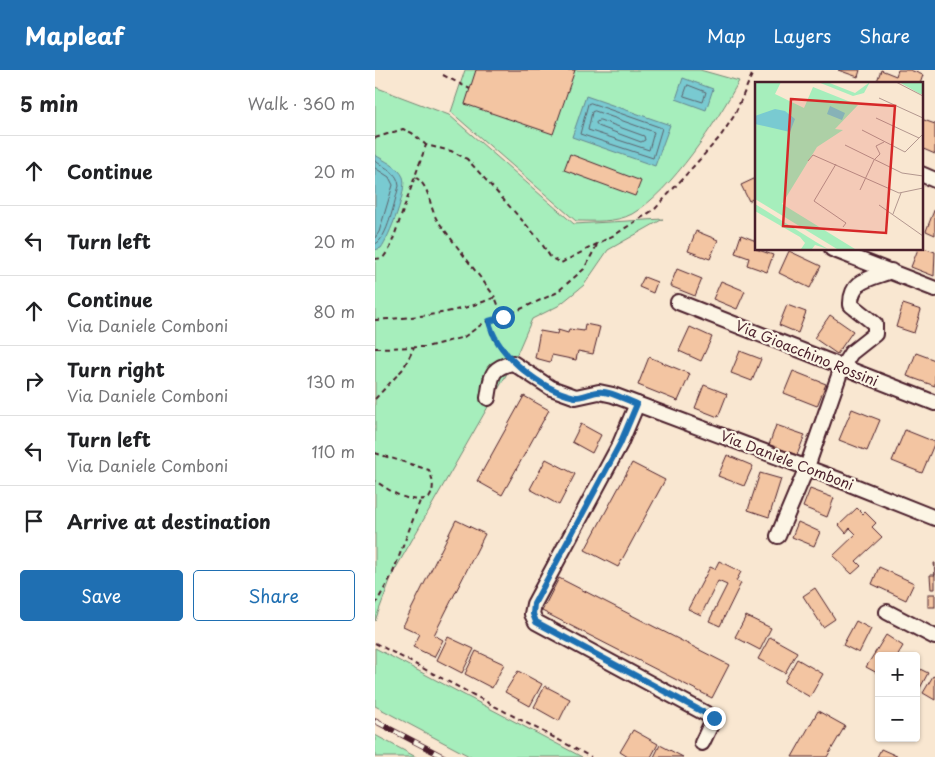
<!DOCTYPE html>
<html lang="en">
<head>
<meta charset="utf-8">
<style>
	:root { --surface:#fff; --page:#f2f2f2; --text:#202124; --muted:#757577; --line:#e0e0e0; --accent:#1f6fb2 }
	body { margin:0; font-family:"Playpen Sans",sans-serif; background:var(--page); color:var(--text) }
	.controls { position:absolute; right:15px; bottom:15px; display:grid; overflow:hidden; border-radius:5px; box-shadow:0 1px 4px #0004 }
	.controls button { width:45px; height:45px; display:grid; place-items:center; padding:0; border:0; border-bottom:1px solid var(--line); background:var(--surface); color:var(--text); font:25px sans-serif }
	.stop { position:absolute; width:15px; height:15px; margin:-11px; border:4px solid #1f6fb2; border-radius:50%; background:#fff }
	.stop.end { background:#1f6fb2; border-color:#fff; box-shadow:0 1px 5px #0008 }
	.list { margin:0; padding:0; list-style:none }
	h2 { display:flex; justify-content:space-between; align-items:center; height:65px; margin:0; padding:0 20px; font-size:21px }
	h2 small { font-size:16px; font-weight:400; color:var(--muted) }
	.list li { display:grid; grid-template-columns:32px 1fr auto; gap:15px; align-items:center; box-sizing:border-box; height:70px; padding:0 20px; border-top:1px solid var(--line) }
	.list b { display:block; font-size:19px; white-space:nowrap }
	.list p { margin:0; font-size:16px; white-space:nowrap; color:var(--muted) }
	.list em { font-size:16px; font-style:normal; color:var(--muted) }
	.actions { display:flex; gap:10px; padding:15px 20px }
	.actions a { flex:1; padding:11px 0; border:1px solid var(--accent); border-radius:5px; text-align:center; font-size:18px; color:var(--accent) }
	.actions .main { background:var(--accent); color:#fff }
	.icon { flex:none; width:28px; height:28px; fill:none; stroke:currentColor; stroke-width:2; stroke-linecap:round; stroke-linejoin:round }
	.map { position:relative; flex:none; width:560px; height:687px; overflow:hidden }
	header { display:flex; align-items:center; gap:30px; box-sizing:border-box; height:70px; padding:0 25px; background:var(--accent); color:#fff }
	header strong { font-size:24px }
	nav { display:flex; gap:28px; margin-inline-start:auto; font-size:18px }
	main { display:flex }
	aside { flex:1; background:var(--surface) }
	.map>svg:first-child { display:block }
	.green { fill:#a6eebc; stroke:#788674 }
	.water { fill:#79cad1; stroke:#66868f }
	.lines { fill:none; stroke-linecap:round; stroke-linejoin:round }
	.shore { stroke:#5d636d; stroke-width:1 }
	.building { fill:#f3c5a2; stroke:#4a1f2b }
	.minor-casing { stroke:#4a1f2b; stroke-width:18 }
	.path { stroke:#4a1f2b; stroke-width:2; stroke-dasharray:5 4; stroke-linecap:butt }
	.minor { stroke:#fcf5e5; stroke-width:14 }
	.rail-casing { stroke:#4a1f2b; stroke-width:5.5 }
	.rail { stroke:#fcf5e5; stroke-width:4; stroke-dasharray:11; stroke-linecap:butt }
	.route { stroke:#1f6fb2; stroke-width:6 }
	.labels { text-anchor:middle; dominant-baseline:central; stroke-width:4.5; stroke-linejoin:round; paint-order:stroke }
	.street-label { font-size:14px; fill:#4a1f2b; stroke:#fcf5e5 }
	.inset-road { fill:none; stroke:#b3978f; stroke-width:1 }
	.view { fill:#d62828; fill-opacity:0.15; stroke:#d62828; stroke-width:2.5 }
	.inset-edge { fill:none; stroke:#4a1f2b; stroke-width:2.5 }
</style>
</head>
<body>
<header>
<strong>Mapleaf</strong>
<nav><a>Map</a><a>Layers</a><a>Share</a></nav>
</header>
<main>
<aside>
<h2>5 min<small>Walk · 360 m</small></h2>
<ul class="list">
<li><svg class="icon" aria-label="ahead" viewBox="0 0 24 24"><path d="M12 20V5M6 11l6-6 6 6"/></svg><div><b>Continue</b></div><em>20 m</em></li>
<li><svg class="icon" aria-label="left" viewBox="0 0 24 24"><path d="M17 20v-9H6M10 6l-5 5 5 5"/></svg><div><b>Turn left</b></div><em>20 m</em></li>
<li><svg class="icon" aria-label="ahead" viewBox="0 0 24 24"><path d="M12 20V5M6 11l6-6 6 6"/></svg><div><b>Continue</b><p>Via Daniele Comboni</p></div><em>80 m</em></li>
<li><svg class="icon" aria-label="right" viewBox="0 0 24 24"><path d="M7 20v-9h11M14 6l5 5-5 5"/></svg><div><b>Turn right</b><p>Via Daniele Comboni</p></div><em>130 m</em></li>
<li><svg class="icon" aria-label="left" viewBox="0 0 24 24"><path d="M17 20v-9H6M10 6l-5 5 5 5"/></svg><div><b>Turn left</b><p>Via Daniele Comboni</p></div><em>110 m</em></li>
<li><svg class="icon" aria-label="arrive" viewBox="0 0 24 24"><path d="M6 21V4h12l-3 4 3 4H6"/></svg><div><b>Arrive at destination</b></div></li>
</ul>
<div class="actions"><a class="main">Save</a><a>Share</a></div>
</aside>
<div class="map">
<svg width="560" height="687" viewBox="0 0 560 687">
	<rect width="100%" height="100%" fill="#f9e7d1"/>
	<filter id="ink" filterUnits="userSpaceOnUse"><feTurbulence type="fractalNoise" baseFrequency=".02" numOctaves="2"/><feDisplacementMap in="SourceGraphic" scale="10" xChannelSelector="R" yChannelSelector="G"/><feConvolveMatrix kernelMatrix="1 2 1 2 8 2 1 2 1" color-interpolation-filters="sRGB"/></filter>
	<g filter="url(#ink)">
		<!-- green -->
		<g class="green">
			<path d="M90,0h235l39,11c-22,40 -67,110 -107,133 -17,9 -38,7 -56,7l-125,-109z"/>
			<polygon points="0,17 74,45 199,154 288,149 233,180 209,215 183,236 157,249 138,293 17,505 0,551"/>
			<polygon points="0,578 207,687 96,687 0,636"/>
			<polygon points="0,665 41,687 0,687"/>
		</g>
		<!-- water -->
		<g class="water">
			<polygon points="308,8 338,19 331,40 301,29"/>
			<polygon points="211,26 295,55 280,96 197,67"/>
			<path d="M0,85c8,5 24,12 28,22 5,13 -14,60 -22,71l-6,2z"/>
		</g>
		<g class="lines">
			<!-- shore -->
			<g class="shore">
				<polygon points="313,15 331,22 328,32 309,26"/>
				<polygon points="216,33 287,58 278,88 205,64 213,34"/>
				<polygon points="220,41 279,62 274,80 213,60 217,42"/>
				<polygon points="225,50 269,66 270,70 266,72 223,56 221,53"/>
				<path d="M0,91c10,7 23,11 24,25 -4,13 -12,55 -24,58"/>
				<polyline points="0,98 14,107 18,115 4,162 0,168"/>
			</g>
		</g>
		<!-- building -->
		<g class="building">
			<polygon points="101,0 200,0 178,64 90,34"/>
			<polygon points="463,0 485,0 483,7"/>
			<polygon points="506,0 521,6 523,0 535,0 548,5 545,14 501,14"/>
			<polygon points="546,49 560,54 560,84 546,78"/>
			<polygon points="195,84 266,111 260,126 189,100"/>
			<polygon points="381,108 381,127 374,131 366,115"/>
			<polygon points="560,138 560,165 551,161"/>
			<polygon points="321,161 343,170 335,189 313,181"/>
			<polygon points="366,165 381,171 381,179 398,185 392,202 372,195 374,188 360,183"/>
			<polygon points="546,177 560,182 559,206 536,197 543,179"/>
			<polygon points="414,181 446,196 435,218 404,203"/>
			<polygon points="302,199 327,209 320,226 295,216"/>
			<polygon points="269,207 282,212 278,223 264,217"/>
			<polygon points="346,211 370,221 362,239 338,229"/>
			<polygon points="528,234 546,240 539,263 521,257"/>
			<polygon points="412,235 431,242 423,263 404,255"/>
			<polygon points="455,245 478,261 462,284 439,268"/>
			<polygon points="210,254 225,257 218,284 203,281 201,290 177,285 175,292 160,288 165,261 182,264 183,260 193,263 194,259 209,261"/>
			<polygon points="315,257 337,267 326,291 304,281"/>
			<polygon points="365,281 386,289 377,311 356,303"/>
			<polygon points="541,283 560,290 560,316 532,306"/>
			<polygon points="274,287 315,304 303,331 263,315"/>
			<polygon points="418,301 451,314 442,336 409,323"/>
			<polygon points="329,315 352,324 343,347 320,338"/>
			<polygon points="149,326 174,340 127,425 102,411"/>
			<polygon points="477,339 505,350 492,381 464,370"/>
			<polygon points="206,354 226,365 217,383 197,372"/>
			<polygon points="401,355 430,365 422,385 394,375"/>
			<polygon points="530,360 560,372 547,403 517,391"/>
			<polygon points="352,385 378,396 369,416 343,406"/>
			<polygon points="171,389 200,404 184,435 155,419"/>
			<polygon points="257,393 290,410 243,497 210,480"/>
			<polygon points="385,403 406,409 394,447 373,440"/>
			<polygon points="435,419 459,428 452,447 428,437"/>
			<polygon points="482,438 488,444 490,442 501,453 497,457 507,467 481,491 486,496 477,504 458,486 481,464 475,458 471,463 464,455"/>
			<polygon points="81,450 110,464 59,565 68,570 59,587 38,577 45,564 28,556"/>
			<polygon points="423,452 445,462 439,476 417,467"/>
			<polygon points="344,491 366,502 361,511 366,513 345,556 334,551 352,515 343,511 326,545 313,539 335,497 340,499"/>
			<polygon points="559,493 560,493 560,519 556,519 555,505 560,505"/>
			<polygon points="504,497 539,513 531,530 497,514"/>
			<polygon points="184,508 354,595 337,628 167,541"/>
			<polygon points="440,518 460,549 448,557 428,526"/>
			<rect x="553" y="524" width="7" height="13"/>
			<polygon points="371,546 396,558 385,580 360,567"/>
			<polygon points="481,551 496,559 484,583 468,575"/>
			<polygon points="511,565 528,576 522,586 504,586 504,604 491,597"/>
			<polygon points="73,567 99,579 87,603 62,590"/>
			<polygon points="395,567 422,582 410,603 383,589"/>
			<polygon points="101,581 129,594 117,618 90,604"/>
			<polygon points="422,589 448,604 435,627 409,612"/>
			<polygon points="541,597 553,603 544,620 541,619"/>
			<polygon points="143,601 167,614 155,636 130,622"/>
			<polygon points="558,606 560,607 560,630 548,623"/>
			<polygon points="170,616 195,629 184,651 159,637"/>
			<polygon points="443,641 470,656 452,687 417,687"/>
			<polygon points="258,660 283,674 276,687 253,687 245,682"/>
			<polygon points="285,675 308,687 279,687"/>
			<polygon points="506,679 524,687 502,687"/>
		</g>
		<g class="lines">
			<!-- minor casing -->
			<g class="minor-casing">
				<g id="minor">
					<polyline points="546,104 560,110"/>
					<polyline points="457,179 560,219"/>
					<polyline points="303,232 560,333"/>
					<path d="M113,328c4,-21 1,-30 25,-35l38,25 25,9 23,-5 14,3 229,86 93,37"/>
					<polyline points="262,334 245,374 159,534 157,544 161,552 339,648 327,673"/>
					<path d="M403,466l29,-69 35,-100 9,-14 24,-19v-10l-24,-19c-1,-25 19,-26 40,-34"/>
					<polyline points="512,542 560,567"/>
				</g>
			</g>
			<!-- path -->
			<g class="path">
				<polyline points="68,5 95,19"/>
				<polyline points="0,68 28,59 37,63 51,75 76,81 92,89 163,168 176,188 186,193 241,164 280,139 345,67 359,46 379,0"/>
				<path d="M40,107c16,10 13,27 22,43l58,77"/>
				<polyline points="0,189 8,188 15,178 51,75"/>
				<path d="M0,250c42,-3 82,-6 120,-23l8,20"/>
				<polyline points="114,251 117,265 129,282"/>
				<polyline points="0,278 51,277 89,267 110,252 128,247 181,223 209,199 222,175"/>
				<polyline points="0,329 28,299 39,278"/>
				<path d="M0,383l54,17c4,10 6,19 0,28 -22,6 -36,-6 -54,-17"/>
				<polyline points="0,535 17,505 45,431"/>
				<polyline points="0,573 216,687"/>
			</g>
			<!-- minor -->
			<use href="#minor" class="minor"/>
			<!-- rail casing -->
			<g class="rail-casing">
				<polyline id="rail" points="0,651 69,687"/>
			</g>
			<!-- rail -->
			<use href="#rail" class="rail"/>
		</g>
	</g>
	<g class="lines" filter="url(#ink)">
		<!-- route -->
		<path class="route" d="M128,247l-14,4c7,34 53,69 86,76 6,1 15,-4 22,-5 13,-2 28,8 40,12l-17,40 -86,160 -1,10 3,8 178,96"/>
	</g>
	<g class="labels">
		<!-- street labels -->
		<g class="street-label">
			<text transform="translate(432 283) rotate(22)">Via Gioacchino Rossini</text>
			<text transform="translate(412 390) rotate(21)">Via Daniele Comboni</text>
		</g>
	</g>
	<!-- overview -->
	<g transform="translate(380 12)">
		<rect width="168" height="168" fill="#f9e7d1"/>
		<path d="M0,0h26l-6,12 29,14 9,-21 45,18 -23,24 8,1 -26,17 -35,57 73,45h-18l-82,-50zM63,0h9l28,11 15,-11 -6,11 -11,3zM144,0h23v12h-2zM0,122l61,38 12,7 -13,-4 -3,4h-11l4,-6 -5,-6 -45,-26z" fill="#a6eebc"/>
		<path d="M75,24l15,7 -3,7 -15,-6zM20,27l10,2 10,8 -5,13 -35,-8v-8z" fill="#79cad1"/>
		<path class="inset-road" d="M141,0l27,14M124,16l44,20M121,36l43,20M107,48l43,22 18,-18M90,63l57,28 21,3M53,79l5,-6 86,38 24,-5M81,82l-22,37 32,22 -3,4M105,108l14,-30 6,-6 -4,-8 8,-4M124,123l44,31M138,132l8,-21"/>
		<path class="view" d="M36,17l104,7 -9,127 -103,-7z"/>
		<rect width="168" height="168" class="inset-edge"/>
	</g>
</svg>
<div class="controls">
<button>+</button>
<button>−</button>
</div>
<div class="stop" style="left:128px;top:247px"></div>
<div class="stop end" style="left:339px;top:648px"></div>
</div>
</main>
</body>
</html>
